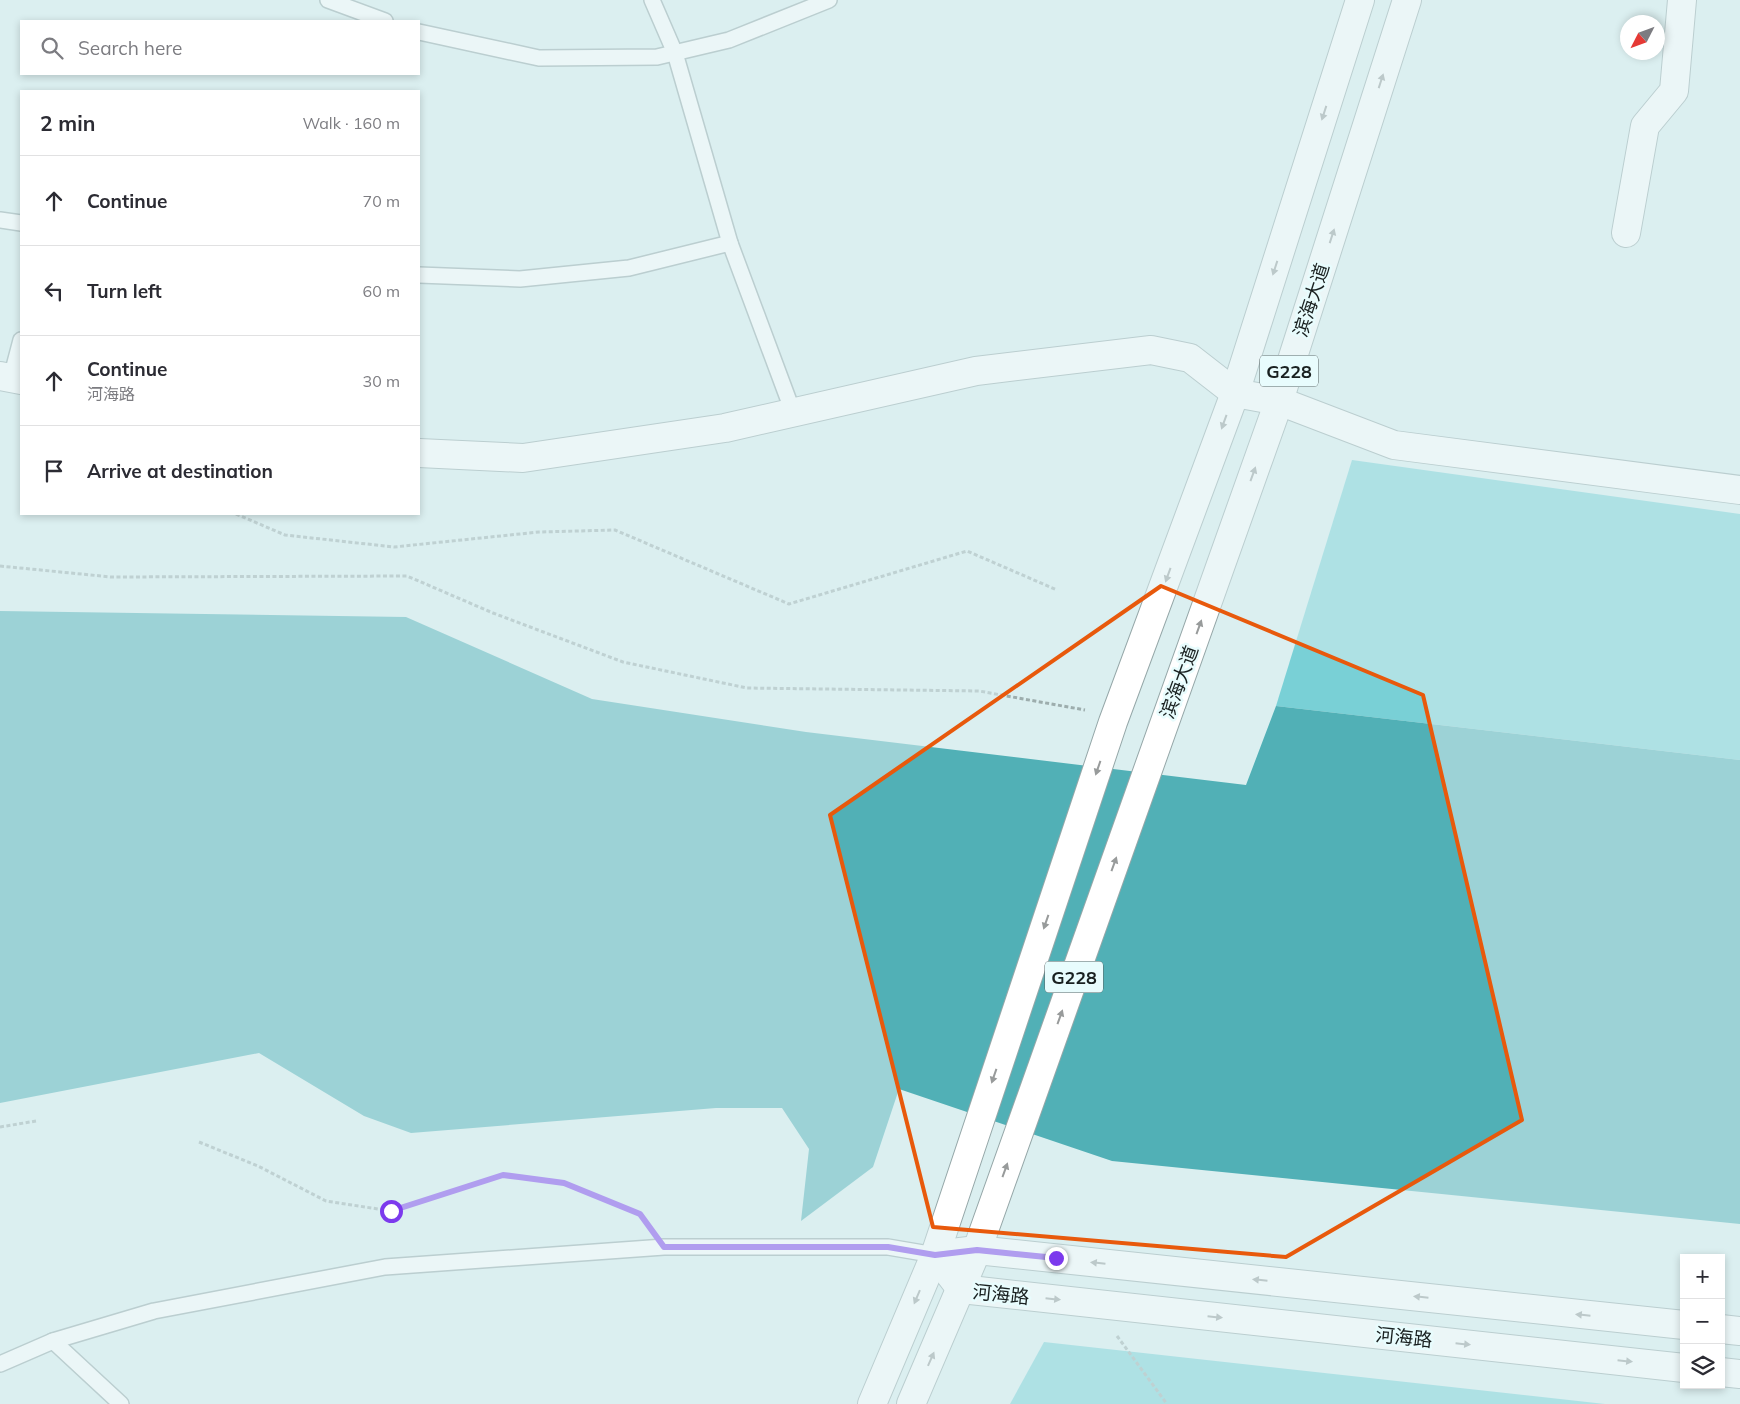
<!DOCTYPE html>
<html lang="en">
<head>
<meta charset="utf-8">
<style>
	:root { --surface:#fff; --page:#f7f7f7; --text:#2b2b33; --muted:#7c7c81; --line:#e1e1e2 }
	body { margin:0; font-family:Mulish,"Noto Sans SC",sans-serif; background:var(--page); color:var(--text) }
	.controls { position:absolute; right:15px; bottom:15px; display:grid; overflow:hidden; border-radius:0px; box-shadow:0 2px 8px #0003 }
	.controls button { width:45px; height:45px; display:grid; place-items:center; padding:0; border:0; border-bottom:1px solid var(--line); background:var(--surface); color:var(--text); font:25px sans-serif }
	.compass { position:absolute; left:1620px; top:15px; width:45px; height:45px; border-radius:50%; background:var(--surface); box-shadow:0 2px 8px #0003; rotate:228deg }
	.stop { position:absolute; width:15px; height:15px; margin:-11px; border:4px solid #7c3aed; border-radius:50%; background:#fff }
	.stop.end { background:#7c3aed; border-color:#fff; box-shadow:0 1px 5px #0008 }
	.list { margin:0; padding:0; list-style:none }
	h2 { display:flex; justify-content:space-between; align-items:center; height:65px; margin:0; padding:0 20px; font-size:21px }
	h2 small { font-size:16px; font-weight:400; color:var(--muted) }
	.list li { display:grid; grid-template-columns:32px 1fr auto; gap:15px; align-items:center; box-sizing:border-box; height:90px; padding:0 20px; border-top:1px solid var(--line) }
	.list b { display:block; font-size:19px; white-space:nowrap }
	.list p { margin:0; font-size:16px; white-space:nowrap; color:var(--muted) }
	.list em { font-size:16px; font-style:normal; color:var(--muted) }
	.icon { flex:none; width:28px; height:28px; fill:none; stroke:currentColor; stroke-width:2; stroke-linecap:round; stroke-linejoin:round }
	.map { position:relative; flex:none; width:1740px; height:1404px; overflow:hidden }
	.search { position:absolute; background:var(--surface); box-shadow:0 2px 8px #0003; left:20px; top:20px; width:400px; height:55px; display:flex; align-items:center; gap:12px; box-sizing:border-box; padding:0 18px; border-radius:0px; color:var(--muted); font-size:19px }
	.panel { position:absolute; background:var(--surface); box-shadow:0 2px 8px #0003; left:20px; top:90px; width:400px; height:425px; border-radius:0px }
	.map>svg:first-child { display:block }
	.green { fill:#79d0d6 }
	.water { fill:#51b0b6 }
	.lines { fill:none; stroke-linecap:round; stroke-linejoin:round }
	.service-casing { stroke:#95a7a8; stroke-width:18 }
	.minor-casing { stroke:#95a7a8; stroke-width:30 }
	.secondary-casing { stroke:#95a7a8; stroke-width:30 }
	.trunk-casing { stroke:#95a7a8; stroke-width:30 }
	.path { stroke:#9dadad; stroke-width:3; stroke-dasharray:4 2.5; stroke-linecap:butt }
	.service { stroke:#fff; stroke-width:15 }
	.minor { stroke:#fff; stroke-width:28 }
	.secondary { stroke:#fff; stroke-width:28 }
	.trunk { stroke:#fff; stroke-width:28 }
	.oneway { fill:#989b9b }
	.route { stroke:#7c3aed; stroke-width:6 }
	.marked { fill:none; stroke:#e8590c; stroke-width:4; stroke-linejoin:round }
	.labels { text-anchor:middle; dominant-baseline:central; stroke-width:5; stroke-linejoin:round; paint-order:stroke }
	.shield { fill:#e8fcfd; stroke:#576262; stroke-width:1 }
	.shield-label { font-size:18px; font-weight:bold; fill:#192020 }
	.street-label { font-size:19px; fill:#192020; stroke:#e8fcfd }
</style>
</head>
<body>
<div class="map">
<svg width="1740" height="1404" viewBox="0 0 1740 1404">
	<rect width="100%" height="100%" fill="#dbeff0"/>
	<!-- green -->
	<g class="green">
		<polygon points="1352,460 1740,514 1740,760 1276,706"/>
		<polygon points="1044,1342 1605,1404 1010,1404"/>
	</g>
	<!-- water -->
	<polygon class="water" points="0,611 406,617 592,699 806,732 1246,785 1276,706 1740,760 1740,1224 1112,1161 899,1089 873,1167 801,1221 809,1149 782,1108 716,1108 411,1133 364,1116 259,1053 0,1103"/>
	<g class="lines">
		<!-- service casing -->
		<g class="service-casing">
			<g id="service">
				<polyline points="328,0 385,21"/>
				<polyline points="652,0 675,53 730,243"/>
				<polyline points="419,32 539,58 657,57 729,40 829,0"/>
				<polyline points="0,220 21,223"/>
				<polyline points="419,275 520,279 629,268 730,243 793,412"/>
				<polyline points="11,378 21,340"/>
				<polyline points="53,1341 154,1311 385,1267 664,1247 888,1247 935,1255"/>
				<polyline points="0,1364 53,1341 121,1404"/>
			</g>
		</g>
		<!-- minor casing -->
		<g class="minor-casing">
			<g id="minor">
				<polyline points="1626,233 1645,126 1674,91 1682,0"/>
				<polyline points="0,376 21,380"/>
				<polyline points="419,453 523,458 725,428 976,371 1151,350 1190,358 1235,393 1279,401 1394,445 1740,490"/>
			</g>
		</g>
		<!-- secondary casing -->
		<g class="secondary-casing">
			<g id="secondary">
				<polyline points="935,1255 961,1289 1684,1368"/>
				<polyline points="935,1255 977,1250 1684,1325"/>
				<polyline points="1721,1329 1740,1331"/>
				<polyline points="1721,1372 1740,1374"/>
			</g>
		</g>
		<!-- trunk casing -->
		<g class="trunk-casing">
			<g id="trunk">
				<polyline points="872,1404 935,1255 1113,722 1235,393 1360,0"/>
				<polyline points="911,1404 977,1250 1277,407 1407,0"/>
			</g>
		</g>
		<!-- path -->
		<g class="path">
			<polyline points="236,514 285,535 394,547 539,532 615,530 789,604 967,551 1057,590"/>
			<polyline points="0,566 111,577 407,576 493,613 623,662 747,688 979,691 1085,710"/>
			<polyline points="0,1127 36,1121"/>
			<polyline points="199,1142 258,1166 326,1201 391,1211 503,1175 565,1183 640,1214 647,1224"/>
			<polyline points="1117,1336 1167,1404"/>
		</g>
		<!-- service -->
		<use href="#service" class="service"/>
		<!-- minor -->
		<use href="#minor" class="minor"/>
		<!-- secondary -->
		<use href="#secondary" class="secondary"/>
		<!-- trunk -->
		<use href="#trunk" class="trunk"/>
	</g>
	<!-- one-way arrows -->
	<defs><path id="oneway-solid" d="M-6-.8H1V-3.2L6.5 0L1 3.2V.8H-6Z" transform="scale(1.25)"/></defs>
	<g class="oneway">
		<use href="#oneway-solid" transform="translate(1381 81) rotate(-72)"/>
		<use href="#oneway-solid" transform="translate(1324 113) rotate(108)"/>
		<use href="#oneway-solid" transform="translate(1332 236) rotate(-72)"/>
		<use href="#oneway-solid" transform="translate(1275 268) rotate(108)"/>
		<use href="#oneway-solid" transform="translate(1224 422) rotate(110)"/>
		<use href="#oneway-solid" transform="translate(1253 474) rotate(-70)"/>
		<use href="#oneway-solid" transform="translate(1168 575) rotate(110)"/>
		<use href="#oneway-solid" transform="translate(1199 627) rotate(-70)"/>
		<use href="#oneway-solid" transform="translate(1098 768) rotate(109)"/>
		<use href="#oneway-solid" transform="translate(1114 864) rotate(-70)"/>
		<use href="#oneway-solid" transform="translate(1046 922) rotate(109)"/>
		<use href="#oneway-solid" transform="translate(1060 1017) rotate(-70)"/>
		<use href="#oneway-solid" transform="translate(994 1076) rotate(109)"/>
		<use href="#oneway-solid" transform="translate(1005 1170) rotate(-70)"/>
		<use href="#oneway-solid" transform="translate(1098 1263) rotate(-174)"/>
		<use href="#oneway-solid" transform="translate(1260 1280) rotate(-174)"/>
		<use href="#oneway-solid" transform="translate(917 1297) rotate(113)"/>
		<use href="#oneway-solid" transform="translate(1421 1297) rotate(-174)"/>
		<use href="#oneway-solid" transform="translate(1053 1299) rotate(6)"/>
		<use href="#oneway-solid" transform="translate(1583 1315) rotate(-174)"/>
		<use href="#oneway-solid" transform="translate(1215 1317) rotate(6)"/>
		<use href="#oneway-solid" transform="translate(1463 1344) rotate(6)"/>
		<use href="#oneway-solid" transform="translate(931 1359) rotate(-66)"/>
		<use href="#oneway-solid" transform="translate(1625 1361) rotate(6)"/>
	</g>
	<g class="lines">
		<!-- route -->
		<polyline class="route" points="391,1211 503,1175 519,1177 564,1183 640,1214 664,1247 888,1247 935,1255 977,1250 1056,1258"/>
	</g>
	<!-- marked area -->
	<path d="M0 0H1740V1404H0ZM1161,586l262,109 99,425 -236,137 -353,-30 -103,-412z" fill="#dbeff0" fill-opacity=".55" fill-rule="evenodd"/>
	<path class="marked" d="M1161,586l262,109 99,425 -236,137 -353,-30 -103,-412z"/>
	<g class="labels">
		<!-- shield labels -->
		<g class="shield">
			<rect x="1260" y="355.5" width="58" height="31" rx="4"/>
			<rect x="1045" y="961.5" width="58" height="31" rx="4"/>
		</g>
		<g class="shield-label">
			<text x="1289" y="371">G228</text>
			<text x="1074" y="977">G228</text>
		</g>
		<!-- street labels -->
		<g class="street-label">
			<text transform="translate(1311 300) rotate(-72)">滨海大道</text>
			<text transform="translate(1179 682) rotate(-70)">滨海大道</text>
			<text transform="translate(1001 1294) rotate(6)">河海路</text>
			<text transform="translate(1404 1337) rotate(6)">河海路</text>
		</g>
	</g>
</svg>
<div class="controls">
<button>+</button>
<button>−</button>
<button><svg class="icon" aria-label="layers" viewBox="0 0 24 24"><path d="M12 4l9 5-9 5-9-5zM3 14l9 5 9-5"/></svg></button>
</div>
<svg class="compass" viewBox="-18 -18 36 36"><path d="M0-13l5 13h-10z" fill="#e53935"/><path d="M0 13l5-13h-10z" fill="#7c7c81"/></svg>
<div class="stop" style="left:391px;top:1211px"></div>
<div class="stop end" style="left:1056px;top:1258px"></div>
<div class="search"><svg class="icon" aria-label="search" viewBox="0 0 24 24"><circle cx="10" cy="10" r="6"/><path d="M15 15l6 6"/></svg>Search here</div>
<section class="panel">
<h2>2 min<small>Walk · 160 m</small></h2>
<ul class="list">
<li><svg class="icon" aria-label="ahead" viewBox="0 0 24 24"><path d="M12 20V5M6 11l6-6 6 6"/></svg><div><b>Continue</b></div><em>70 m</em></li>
<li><svg class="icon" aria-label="left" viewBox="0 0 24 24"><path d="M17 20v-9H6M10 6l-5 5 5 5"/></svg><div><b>Turn left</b></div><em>60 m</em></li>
<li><svg class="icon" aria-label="ahead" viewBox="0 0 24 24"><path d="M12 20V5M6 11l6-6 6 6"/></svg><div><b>Continue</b><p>河海路</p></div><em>30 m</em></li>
<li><svg class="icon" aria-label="arrive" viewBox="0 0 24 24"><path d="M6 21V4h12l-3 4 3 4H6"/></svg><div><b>Arrive at destination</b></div></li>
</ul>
</section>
</div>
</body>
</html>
